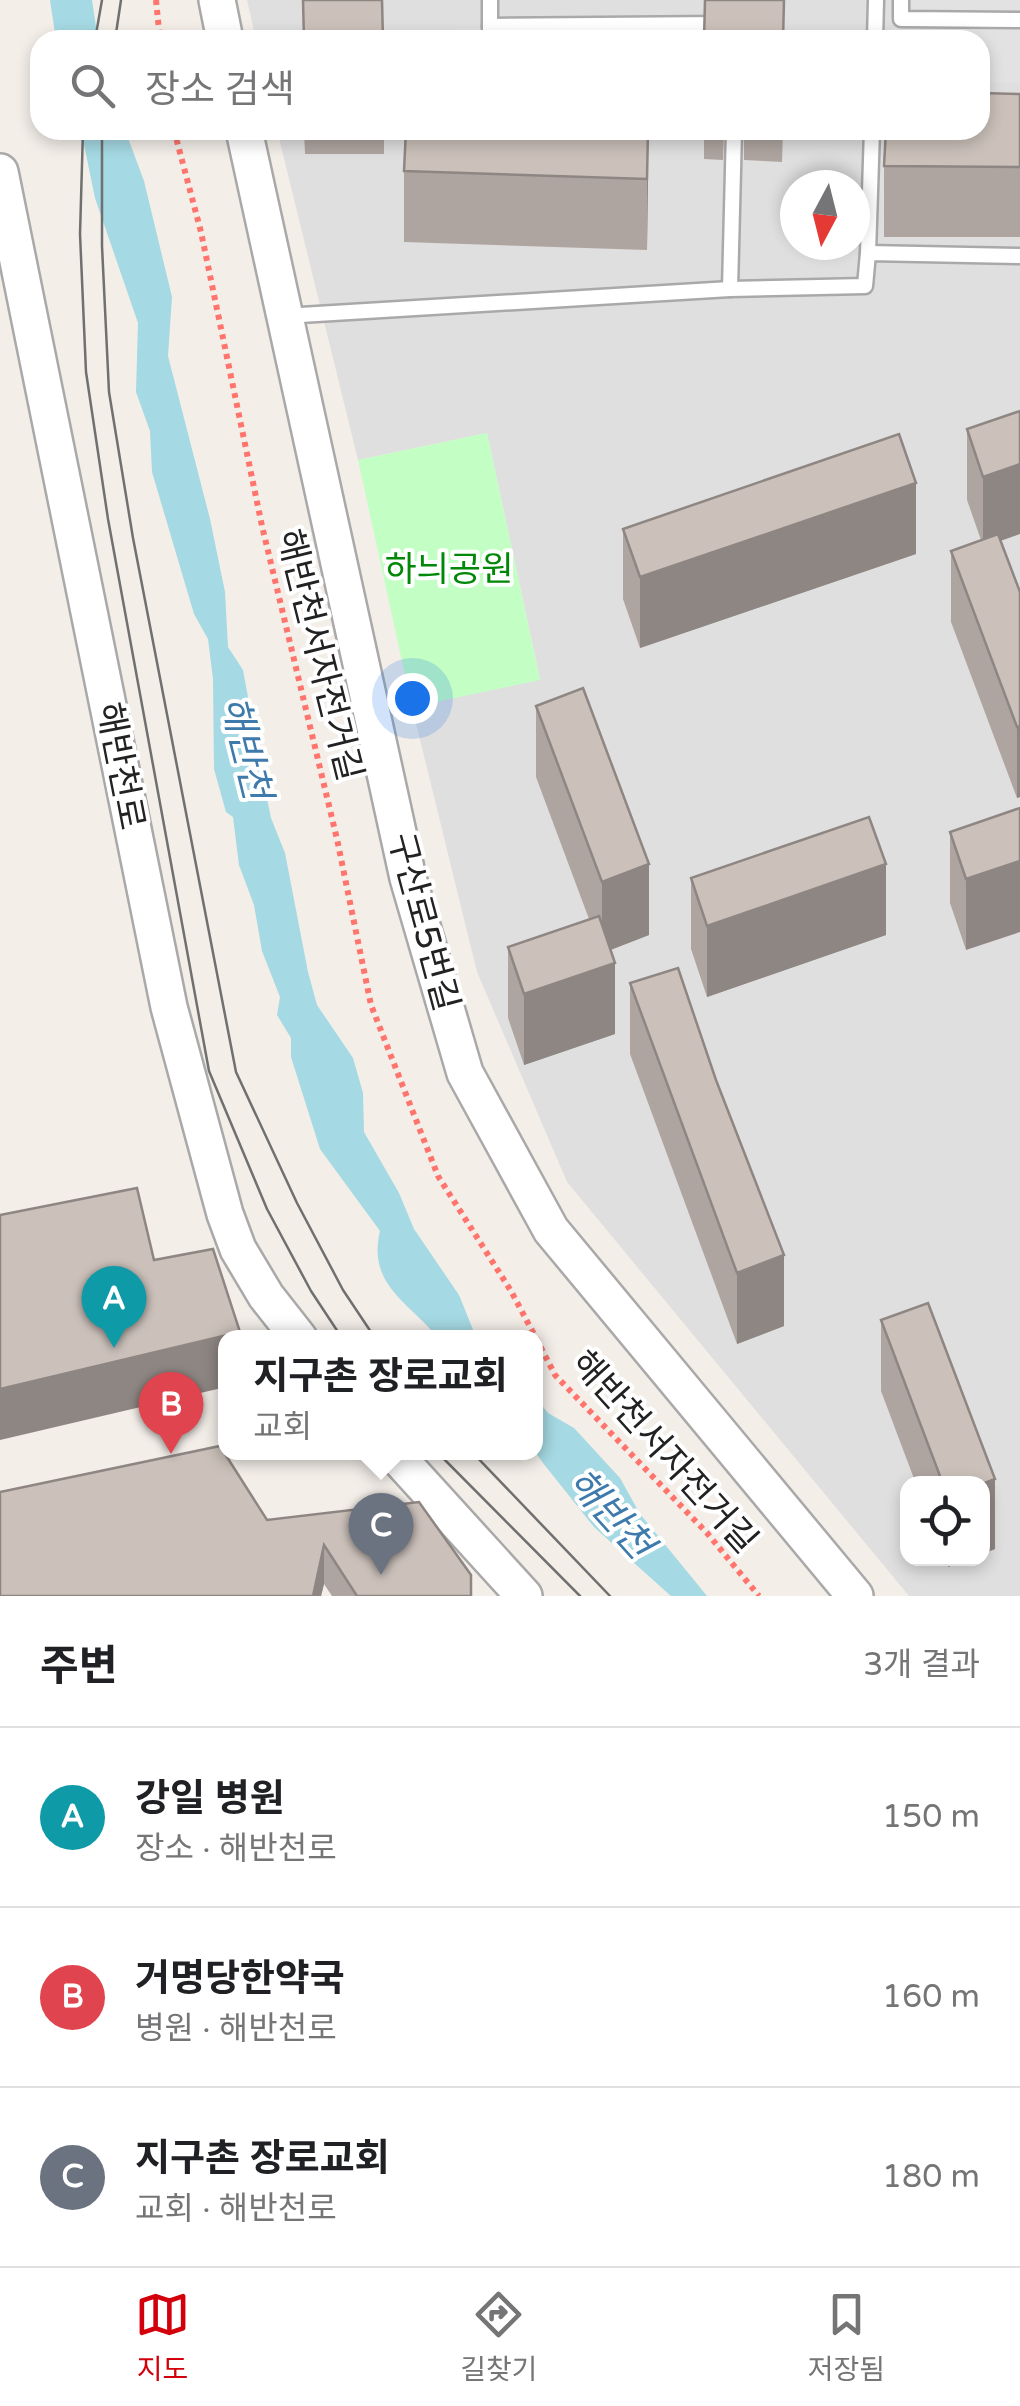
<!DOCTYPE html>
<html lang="ko">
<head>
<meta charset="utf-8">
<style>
	:root { --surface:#fff; --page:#f6f6f6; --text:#202124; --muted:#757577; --line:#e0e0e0; --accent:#d3000b }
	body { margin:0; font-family:"Varela Round","Noto Sans KR",sans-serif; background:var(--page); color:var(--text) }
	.controls { position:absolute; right:30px; bottom:30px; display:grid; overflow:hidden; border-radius:20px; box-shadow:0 5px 15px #0003 }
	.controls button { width:90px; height:90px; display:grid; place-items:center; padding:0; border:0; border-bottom:2px solid var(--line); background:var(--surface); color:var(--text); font:50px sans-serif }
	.compass { position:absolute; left:780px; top:170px; width:90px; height:90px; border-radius:50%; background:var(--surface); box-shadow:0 5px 15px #0003; rotate:187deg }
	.you { position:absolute; left:412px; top:698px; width:35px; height:35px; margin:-25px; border:8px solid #fff; border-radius:50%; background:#1a73e8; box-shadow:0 0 0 15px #1a73e833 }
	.badge { display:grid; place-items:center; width:65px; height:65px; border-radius:50%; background:var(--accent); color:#fff; font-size:32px; font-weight:700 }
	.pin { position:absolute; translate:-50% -82px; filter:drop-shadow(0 2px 5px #0008) }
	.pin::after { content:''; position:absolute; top:52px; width:35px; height:30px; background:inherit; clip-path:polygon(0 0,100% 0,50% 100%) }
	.popup { position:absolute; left:218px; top:1330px; width:325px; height:130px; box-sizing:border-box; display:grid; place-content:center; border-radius:20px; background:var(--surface); filter:drop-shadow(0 2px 8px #0005); font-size:32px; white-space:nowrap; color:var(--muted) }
	.popup b { font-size:38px; color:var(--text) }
	.popup::after { content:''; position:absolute; left:50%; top:100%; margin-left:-20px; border:20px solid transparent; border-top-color:var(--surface) }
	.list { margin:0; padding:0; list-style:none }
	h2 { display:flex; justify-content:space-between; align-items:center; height:130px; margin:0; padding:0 40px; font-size:42px }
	h2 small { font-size:32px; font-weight:400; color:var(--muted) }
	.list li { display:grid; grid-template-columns:65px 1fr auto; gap:30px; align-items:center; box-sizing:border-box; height:180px; padding:0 40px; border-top:2px solid var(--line) }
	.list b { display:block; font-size:38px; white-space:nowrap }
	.list p { margin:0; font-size:32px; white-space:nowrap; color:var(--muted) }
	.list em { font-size:32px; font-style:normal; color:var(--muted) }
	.icon { flex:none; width:55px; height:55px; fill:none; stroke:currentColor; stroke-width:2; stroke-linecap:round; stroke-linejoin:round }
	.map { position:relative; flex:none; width:1020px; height:1596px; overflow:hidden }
	.search { position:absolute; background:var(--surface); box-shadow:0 5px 15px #0003; left:30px; right:30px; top:30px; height:110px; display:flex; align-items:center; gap:25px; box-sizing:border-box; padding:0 35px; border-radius:30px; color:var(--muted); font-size:38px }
	.sheet { height:670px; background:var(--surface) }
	nav { display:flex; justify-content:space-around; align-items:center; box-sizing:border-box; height:140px; border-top:2px solid var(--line); background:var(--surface); font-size:28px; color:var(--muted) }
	nav a { display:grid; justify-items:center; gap:5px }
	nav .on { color:var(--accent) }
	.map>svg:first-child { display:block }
	.residential { fill:#e0dfdf; fill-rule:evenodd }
	.park { fill:#c3fec4 }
	.parking { fill:#e2e2e2 }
	.water { fill:#a5d9e3 }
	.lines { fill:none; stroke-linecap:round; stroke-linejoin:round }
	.service-casing { stroke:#a9a9a9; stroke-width:19 }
	.tertiary-casing { stroke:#a9a9a9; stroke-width:40 }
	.path { stroke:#ff746c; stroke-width:6; stroke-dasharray:5 5; stroke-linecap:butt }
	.service { stroke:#fff; stroke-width:14 }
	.tertiary { stroke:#fff; stroke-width:35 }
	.tram { stroke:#707070; stroke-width:2.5 }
	.wall { fill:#afa5a0 }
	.shaded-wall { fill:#8e8682 }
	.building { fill:#cbc0ba; stroke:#8e8682; stroke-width:2.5 }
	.labels { text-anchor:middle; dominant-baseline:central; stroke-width:8; stroke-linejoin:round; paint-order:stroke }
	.park-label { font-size:35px; fill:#028807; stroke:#fff }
	.street-label { font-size:35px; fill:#222; stroke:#fff }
	.water-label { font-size:38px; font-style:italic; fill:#3e7aab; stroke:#fff }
</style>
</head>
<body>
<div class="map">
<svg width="1020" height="1596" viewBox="0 0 1020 1596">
	<rect width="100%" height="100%" fill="#f3eee8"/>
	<!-- residential -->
	<path class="residential" d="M247,0h773v1596h-111l-342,-414 -90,-210 -65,-265 128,-28 -53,-246 -129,27 -81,-330h703v-90h-724zM795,185h60v60h-60zM908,1484h74v74h-74z"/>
	<!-- park -->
	<polygon class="park" points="487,433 540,680 412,707 358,460"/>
	<!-- parking -->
	<g class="parking">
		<polygon points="912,0 1020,0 1020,10 911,10"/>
		<polygon points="669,27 669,40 456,40 455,28"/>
		<polygon points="891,28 1020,28 1020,83 980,83 980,40 891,40"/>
	</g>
	<!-- water -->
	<g class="water">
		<polygon points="50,0 92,0 98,40 56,40"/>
		<path d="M81,130h44l19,51 28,116 -4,59 42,163 15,73 3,55 15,23 21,114 7,34 14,35 23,119 9,33 36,53 10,35 1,39 35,61 15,36 45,66 17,42h-39c-28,-35 -70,-52 -57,-106l-60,-82 -29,-92v-19l-14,-23 3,-18 -18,-46 -8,-46 -15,-40 -6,-48 -7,-5 -12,-43 -1,-90 -5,-40 -14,-25 -42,-142 -2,-41 -14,-39 2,-69 -43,-125z"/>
		<polygon points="536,1398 548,1413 574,1428 620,1478 640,1514 707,1596 671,1596 594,1527 543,1463 536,1453"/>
	</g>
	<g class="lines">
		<!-- service casing -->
		<g class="service-casing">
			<g id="service">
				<polyline points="901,0 901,19 1020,20"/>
				<polyline points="490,26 490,0"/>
				<polyline points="490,40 490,26 720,24"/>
				<polyline points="875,40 876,0"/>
				<polyline points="868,253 872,130"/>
				<polyline points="730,289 734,130"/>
				<polyline points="284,316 730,289 865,286 868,253 1020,256"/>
			</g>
		</g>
		<!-- tertiary casing -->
		<g class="tertiary-casing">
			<g id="tertiary">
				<polyline points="217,0 225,40"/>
				<polyline points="244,130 408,878 465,1073 551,1230 855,1596"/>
				<polyline points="0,172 169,1007 225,1214 238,1249 266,1296 299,1338"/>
				<polyline points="393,1452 524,1596"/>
			</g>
		</g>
		<!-- path -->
		<g class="path">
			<polyline points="156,0 160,40"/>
			<polyline points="174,130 201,232 262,526 337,839 371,1005 438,1176 511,1291 536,1338"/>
			<polyline points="536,1338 555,1375 707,1533 759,1596"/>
		</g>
		<!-- service -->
		<use href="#service" class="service"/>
		<!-- tertiary -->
		<use href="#tertiary" class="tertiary"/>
		<!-- tram -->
		<g class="tram">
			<polyline points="95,40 102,0"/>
			<polyline points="115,40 121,0"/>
			<polyline points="83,130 80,234 86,372 108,519 209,1071 267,1209 311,1291 342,1338"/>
			<polyline points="102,130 102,246 109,392 133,538 236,1072 297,1203 343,1290 375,1338"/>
			<polyline points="437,1452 580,1596"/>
			<polyline points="472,1452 610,1596"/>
		</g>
	</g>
	<!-- wall -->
	<g class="wall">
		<polygon points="1020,94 1020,237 884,237 884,166"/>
		<polygon points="304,130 384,130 384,154 305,154"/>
		<polygon points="648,130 647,250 404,242 404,171"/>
		<polygon points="704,130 724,130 723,160 704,159"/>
		<polygon points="744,130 783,130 782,162 744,160"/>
		<polygon points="1020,411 1001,541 1020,592 1020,797 1017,798 951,622 951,551 981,540 967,500 967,429"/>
		<polygon points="623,529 916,554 640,648 623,599"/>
		<polygon points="536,706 649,935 611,950 615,1034 524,1065 508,1018 508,947 589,919 536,777"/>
		<polygon points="1020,808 966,950 950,903 950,832"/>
		<polygon points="691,878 886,935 707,997 691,949"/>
		<polygon points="630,983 784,1326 737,1344 630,1054"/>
		<polygon points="928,1303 995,1479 995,1549 982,1554 982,1484 916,1484 881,1391 881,1320"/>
		<polygon points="267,1520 471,1596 332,1596 324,1584 321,1596 0,1596"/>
	</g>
	<!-- shaded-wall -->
	<g class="shaded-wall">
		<polygon points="648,130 648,184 647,250 647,179"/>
		<polygon points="1020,464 1020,534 983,547 983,477"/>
		<polygon points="916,483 916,554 640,648 640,577"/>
		<polygon points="1020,726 1020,797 1017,798 1017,727"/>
		<polygon points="1020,861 1020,932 966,950 966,879"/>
		<polygon points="649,864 649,935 602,953 602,882"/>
		<polygon points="886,864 886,935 707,997 707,926"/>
		<polygon points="615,963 615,1034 524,1065 524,994"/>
		<polygon points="784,1255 784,1326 737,1344 737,1273"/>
		<polygon points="240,1332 240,1338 226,1338 226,1387 0,1440 0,1389"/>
		<polygon points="995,1479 995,1549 982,1554 982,1484"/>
		<polygon points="324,1545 324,1584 321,1596 313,1596"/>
		<polygon points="948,1558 971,1558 948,1567"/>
	</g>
	<!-- building -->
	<g class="building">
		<polygon points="303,0 382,0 383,40 304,40"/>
		<polygon points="705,0 784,0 783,40 704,40"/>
		<polygon points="980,93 1020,94 1020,167 884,166 886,130 980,130"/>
		<polygon points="406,130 648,130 647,179 404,171"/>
		<polygon points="1020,411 1020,464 983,477 967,429"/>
		<polygon points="899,434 916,483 640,577 623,529"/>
		<polygon points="998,534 1020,592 1020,726 1017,727 951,551"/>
		<polygon points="583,688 649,864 602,882 536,706"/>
		<polygon points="1020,808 1020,861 966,879 950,832"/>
		<polygon points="869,817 886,864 707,926 691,878"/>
		<polygon points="599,916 615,963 524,994 508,947"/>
		<polygon points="678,968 716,1080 784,1255 737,1273 630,983"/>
		<polygon points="137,1188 154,1260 213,1249 240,1332 0,1389 0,1215"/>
		<polygon points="928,1303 995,1479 982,1484 943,1484 881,1320"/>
		<polygon points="220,1446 267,1520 419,1502 471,1575 471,1596 357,1596 324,1545 313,1596 0,1596 0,1492"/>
	</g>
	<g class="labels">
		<!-- park labels -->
		<g class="park-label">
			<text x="449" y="570">하늬공원</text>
		</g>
		<!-- street labels -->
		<g class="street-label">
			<text transform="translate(319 655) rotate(76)">해반천서자전거길</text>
			<text transform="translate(120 766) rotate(79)">해반천로</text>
			<text transform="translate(423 922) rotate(75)">구산로5번길</text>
			<text transform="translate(664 1452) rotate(48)">해반천서자전거길</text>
		</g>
		<!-- water labels -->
		<g class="water-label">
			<text transform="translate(245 748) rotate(76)">해반천</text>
			<text transform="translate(610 1514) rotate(48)">해반천</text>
		</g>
	</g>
</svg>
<div class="controls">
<button><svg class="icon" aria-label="locate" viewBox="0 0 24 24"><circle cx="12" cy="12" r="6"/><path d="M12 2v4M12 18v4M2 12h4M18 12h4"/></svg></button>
</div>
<svg class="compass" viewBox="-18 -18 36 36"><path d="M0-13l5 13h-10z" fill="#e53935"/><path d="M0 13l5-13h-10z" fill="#757577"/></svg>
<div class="you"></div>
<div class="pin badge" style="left:114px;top:1348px;background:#0f9aa8">A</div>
<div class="pin badge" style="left:171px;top:1454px;background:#e0444e">B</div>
<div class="pin badge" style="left:381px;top:1575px;background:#6b7280">C</div>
<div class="popup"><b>지구촌 장로교회</b>교회</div>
<div class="search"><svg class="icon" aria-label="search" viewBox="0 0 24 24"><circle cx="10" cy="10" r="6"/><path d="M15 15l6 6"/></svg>장소 검색</div>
</div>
<section class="sheet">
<h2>주변<small>3개 결과</small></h2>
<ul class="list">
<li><span class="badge" style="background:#0f9aa8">A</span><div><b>강일 병원</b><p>장소 · 해반천로</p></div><em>150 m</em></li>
<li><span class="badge" style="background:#e0444e">B</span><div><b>거명당한약국</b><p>병원 · 해반천로</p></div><em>160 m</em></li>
<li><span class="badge" style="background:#6b7280">C</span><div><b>지구촌 장로교회</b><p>교회 · 해반천로</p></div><em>180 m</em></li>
</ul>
</section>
<nav>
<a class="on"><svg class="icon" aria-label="map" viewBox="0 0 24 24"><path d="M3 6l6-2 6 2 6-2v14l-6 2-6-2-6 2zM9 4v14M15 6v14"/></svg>지도</a>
<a><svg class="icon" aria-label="directions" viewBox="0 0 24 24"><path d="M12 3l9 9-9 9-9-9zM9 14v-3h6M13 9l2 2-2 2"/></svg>길찾기</a>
<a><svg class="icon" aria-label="saved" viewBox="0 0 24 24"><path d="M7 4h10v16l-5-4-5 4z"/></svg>저장됨</a>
</nav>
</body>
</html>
